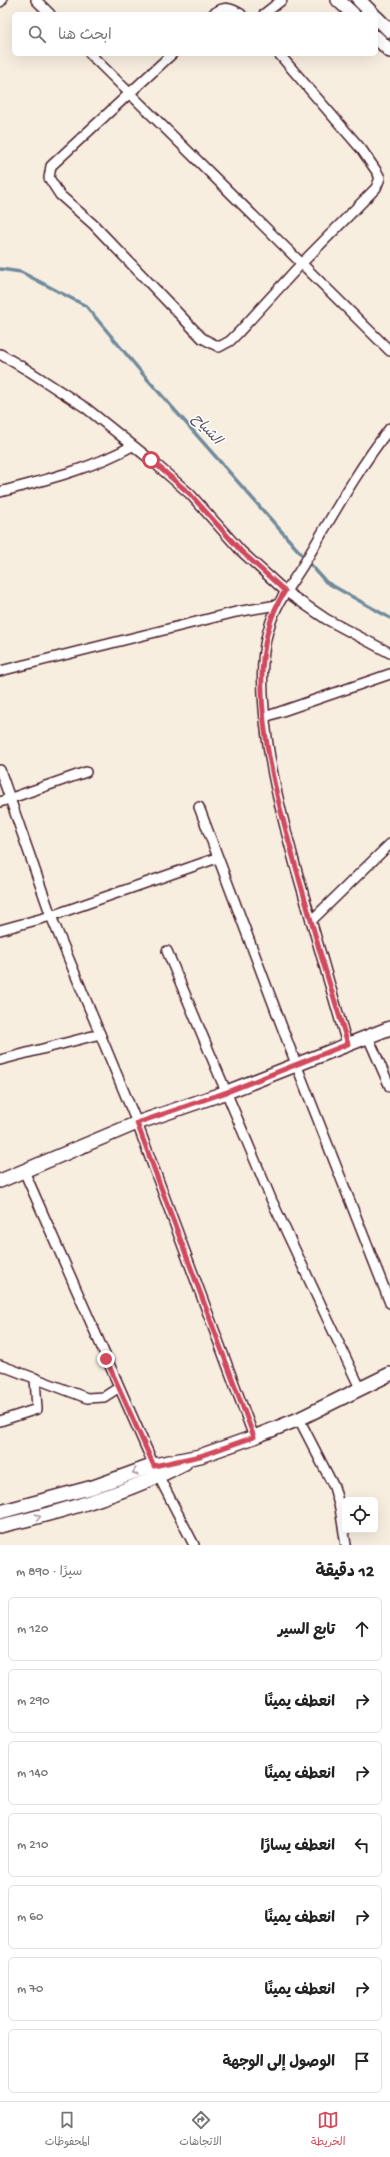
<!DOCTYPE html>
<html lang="ar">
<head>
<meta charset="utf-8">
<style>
	:root { --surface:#fff; --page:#f6f6f6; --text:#222; --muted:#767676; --line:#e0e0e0; --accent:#d1495b }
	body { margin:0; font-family:"Gochi Hand","Playpen Sans Arabic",sans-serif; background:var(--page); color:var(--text); direction:rtl }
	.controls { position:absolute; right:12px; bottom:12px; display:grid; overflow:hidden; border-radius:6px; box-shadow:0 4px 16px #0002 }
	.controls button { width:36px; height:36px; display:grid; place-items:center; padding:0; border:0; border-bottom:1px solid var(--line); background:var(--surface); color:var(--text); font:20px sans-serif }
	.stop { position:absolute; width:12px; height:12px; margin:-9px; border:3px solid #d1495b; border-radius:50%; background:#fff }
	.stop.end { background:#d1495b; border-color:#fff; box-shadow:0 1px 4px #0008 }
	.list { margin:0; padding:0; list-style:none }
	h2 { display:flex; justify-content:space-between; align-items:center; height:52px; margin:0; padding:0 16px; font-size:17px }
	h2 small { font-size:13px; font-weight:400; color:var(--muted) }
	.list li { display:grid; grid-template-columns:26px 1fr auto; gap:12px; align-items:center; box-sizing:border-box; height:64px; margin:0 8px 8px; padding:0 8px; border:1px solid var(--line); border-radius:6px }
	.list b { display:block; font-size:15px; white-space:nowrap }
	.list em { font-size:13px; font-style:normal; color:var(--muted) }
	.icon { flex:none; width:22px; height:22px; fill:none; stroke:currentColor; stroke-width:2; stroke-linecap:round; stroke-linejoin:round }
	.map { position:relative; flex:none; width:390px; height:1545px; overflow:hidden; direction:ltr }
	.search { position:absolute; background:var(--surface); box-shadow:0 4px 16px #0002; left:12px; right:12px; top:12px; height:44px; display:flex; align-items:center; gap:10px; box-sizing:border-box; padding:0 14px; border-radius:6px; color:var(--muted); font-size:15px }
	.sheet { height:556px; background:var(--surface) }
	nav { display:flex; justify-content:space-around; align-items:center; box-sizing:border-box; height:56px; border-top:1px solid var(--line); background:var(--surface); font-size:11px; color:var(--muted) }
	nav a { display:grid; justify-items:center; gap:2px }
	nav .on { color:var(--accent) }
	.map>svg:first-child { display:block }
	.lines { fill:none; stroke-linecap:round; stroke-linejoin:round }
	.stream { stroke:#6f8b9d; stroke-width:3.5 }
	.street-casing { stroke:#4a1f2b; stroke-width:12 }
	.secondary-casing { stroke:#4a1f2b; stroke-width:16 }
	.street { stroke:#fff; stroke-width:9 }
	.secondary { stroke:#fff; stroke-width:13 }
	.oneway { stroke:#ae9aa0 }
	.route { stroke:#d1495b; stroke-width:5 }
	.labels { text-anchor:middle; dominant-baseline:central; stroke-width:3; stroke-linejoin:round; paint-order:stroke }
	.water-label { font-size:14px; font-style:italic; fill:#5d5564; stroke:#fff }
</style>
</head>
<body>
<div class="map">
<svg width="390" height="1545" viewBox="0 0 390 1545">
	<rect width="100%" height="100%" fill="#f8eee0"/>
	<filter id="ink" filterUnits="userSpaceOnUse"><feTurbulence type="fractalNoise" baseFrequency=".025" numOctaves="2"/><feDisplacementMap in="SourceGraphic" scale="8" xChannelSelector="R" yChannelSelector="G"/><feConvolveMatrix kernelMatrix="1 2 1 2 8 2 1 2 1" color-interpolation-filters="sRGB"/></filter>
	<g filter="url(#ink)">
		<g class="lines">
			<!-- stream -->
			<polyline class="stream" points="0,269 21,272 86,306 142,373 326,582 390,618"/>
			<!-- street casing -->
			<g class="street-casing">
				<g id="street">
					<polyline points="36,0 50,14"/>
					<polyline points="0,2 2,0"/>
					<path d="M213,14c11,-8 17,-7 28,0"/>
					<polyline points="264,14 282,0"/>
					<polyline points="90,54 390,351"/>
					<polyline points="172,54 51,166 49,178 60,195 94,225 202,338 219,347 230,341 238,333 302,263 376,188 380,178 377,172 362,150 279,54"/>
					<polyline points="0,354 29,371 86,408 151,460 190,494 241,551 285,591 326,619 390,653"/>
					<path d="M0,492c45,-12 91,-23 132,-46"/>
					<polyline points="0,671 236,612 277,605"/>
					<polyline points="265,717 390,674"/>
					<polyline points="0,770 51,916 137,1123 254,1437"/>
					<polyline points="0,802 86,772"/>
					<polyline points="199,807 296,1064 390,1303"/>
					<polyline points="311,921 390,844"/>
					<polyline points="0,930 51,916 217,858"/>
					<polyline points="167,951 272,1201 360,1388"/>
					<polyline points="368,1037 390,1087"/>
					<path d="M347,1044c-17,-60 -35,-119 -52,-179 -14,-52 -27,-102 -31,-156 -2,-23 -3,-47 2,-70 8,-37 24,-51 42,-82 26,-44 50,-88 82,-129"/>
					<polyline points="0,1060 100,1034"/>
					<polyline points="24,1171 159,1477 194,1545"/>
					<polyline points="0,1365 87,1398 104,1397 118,1388"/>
					<polyline points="299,1419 334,1487 340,1508 346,1545"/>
					<polyline points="0,1421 37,1409 35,1378"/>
				</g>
			</g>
			<!-- secondary casing -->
			<g class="secondary-casing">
				<g id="secondary">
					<polyline points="338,0 353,14"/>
					<polyline points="359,0 373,14"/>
					<polyline points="376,17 390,31"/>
					<polyline points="376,37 390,51"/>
					<polyline points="0,1181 137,1123 227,1092 390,1028"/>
					<polyline points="0,1512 93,1487 154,1465 200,1456 254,1437 299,1419 390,1374"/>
					<path d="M0,1526c62,-14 129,-33 185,-63"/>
				</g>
			</g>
			<!-- street -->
			<use href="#street" class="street"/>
			<!-- secondary -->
			<use href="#secondary" class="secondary"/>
		</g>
		<!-- one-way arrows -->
		<defs><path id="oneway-chevron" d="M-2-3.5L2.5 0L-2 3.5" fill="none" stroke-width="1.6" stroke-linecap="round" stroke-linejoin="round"/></defs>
		<g class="oneway">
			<use href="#oneway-chevron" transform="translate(135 1472) rotate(161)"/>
			<use href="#oneway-chevron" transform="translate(38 1517) rotate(-14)"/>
		</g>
	</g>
	<g class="lines" filter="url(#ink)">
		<!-- route -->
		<path class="route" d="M106,1359l48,107 46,-10 54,-19 -117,-314 90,-31 121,-48c-17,-54 -33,-108 -48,-162 -22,-81 -65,-216 -15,-291l-44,-40 -51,-57 -39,-34"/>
	</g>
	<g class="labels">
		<!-- water labels -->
		<g class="water-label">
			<text transform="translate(206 430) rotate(48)">الشياح</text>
		</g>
	</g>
</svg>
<div class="controls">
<button><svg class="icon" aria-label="locate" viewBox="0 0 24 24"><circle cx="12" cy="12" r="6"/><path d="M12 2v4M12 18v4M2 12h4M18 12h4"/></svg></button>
</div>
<div class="stop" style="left:151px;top:460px"></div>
<div class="stop end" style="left:106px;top:1359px"></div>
<div class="search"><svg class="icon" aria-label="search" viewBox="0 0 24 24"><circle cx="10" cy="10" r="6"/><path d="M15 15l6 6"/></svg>ابحث هنا</div>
</div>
<section class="sheet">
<h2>12 دقيقة<small>سيرًا · 890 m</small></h2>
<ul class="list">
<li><svg class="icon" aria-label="ahead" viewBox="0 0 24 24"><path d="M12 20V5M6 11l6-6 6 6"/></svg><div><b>تابع السير</b></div><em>120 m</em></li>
<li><svg class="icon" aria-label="right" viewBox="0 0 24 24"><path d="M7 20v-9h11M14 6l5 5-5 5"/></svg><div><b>انعطف يمينًا</b></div><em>290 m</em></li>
<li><svg class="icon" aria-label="right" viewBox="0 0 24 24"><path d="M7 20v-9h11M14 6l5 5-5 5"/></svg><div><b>انعطف يمينًا</b></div><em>140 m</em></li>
<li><svg class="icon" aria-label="left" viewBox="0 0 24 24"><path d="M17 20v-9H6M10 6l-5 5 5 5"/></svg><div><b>انعطف يسارًا</b></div><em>210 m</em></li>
<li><svg class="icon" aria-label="right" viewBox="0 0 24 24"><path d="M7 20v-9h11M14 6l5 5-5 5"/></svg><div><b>انعطف يمينًا</b></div><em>60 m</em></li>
<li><svg class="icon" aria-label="right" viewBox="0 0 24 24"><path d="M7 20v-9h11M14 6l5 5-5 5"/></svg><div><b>انعطف يمينًا</b></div><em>70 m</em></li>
<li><svg class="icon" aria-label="arrive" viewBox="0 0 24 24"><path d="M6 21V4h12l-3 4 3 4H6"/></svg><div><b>الوصول إلى الوجهة</b></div></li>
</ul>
</section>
<nav>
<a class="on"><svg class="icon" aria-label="map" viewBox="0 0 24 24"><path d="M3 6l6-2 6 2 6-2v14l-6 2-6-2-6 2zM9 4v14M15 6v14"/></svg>الخريطة</a>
<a><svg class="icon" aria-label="directions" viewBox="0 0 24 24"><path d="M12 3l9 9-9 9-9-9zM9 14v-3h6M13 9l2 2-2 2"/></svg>الاتجاهات</a>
<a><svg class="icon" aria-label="saved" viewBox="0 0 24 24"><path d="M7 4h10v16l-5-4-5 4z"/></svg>المحفوظات</a>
</nav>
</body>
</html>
